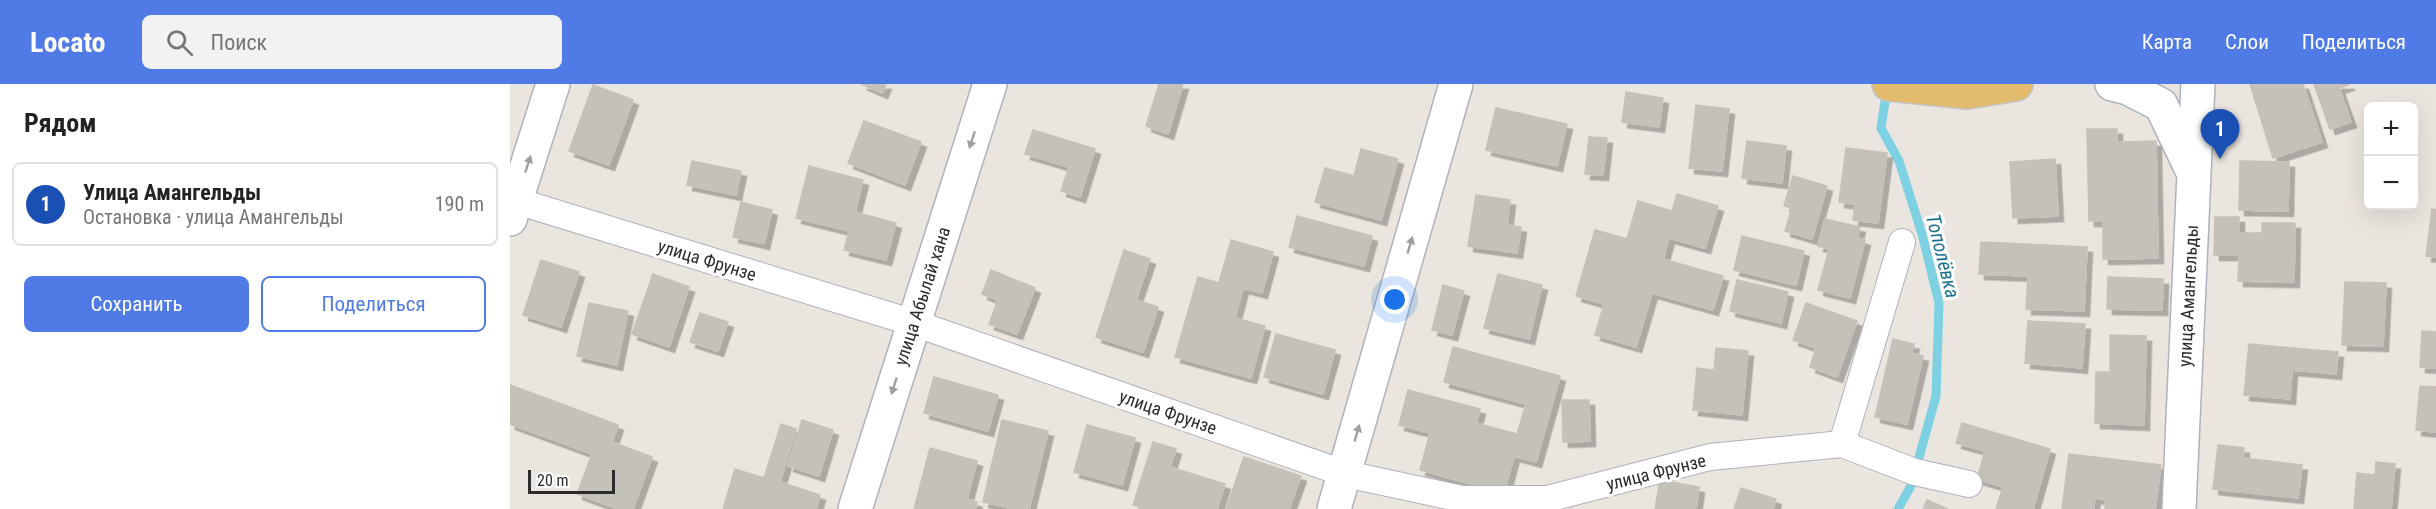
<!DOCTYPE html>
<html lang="ru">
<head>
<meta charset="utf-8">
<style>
	:root { --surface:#fff; --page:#f2f2f2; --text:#222; --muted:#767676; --line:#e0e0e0; --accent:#507be7 }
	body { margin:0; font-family:"Roboto Condensed",sans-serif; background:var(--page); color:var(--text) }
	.controls { position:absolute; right:18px; top:18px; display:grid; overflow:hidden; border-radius:9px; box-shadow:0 6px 24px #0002 }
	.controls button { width:54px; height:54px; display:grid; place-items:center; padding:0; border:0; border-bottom:2px solid var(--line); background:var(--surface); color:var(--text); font:30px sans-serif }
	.scale { position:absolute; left:18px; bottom:15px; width:87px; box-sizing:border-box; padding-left:6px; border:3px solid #2b2b2b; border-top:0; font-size:16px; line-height:21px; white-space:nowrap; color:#2b2b2b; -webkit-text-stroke:4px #fff; paint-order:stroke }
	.you { position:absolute; left:885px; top:216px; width:21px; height:21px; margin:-15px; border:4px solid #fff; border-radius:50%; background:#1a73e8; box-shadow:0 0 0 9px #1a73e833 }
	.badge { display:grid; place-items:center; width:39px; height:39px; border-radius:50%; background:var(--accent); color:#fff; font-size:20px; font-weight:700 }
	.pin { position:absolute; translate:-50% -50px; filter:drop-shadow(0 2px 3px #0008) }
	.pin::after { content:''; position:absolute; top:32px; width:21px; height:18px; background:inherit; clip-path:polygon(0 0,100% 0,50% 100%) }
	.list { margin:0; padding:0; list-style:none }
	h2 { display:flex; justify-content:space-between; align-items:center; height:78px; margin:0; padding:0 24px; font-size:26px }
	h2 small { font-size:20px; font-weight:400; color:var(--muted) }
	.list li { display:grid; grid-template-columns:39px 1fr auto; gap:18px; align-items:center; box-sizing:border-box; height:84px; margin:0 12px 12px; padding:0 12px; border:2px solid var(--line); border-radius:9px }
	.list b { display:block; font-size:22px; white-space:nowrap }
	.list p { margin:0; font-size:20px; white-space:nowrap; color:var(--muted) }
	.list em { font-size:20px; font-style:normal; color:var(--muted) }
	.actions { display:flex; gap:12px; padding:18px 24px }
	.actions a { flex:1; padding:14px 0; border:2px solid var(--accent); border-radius:9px; text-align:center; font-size:21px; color:var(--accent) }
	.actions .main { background:var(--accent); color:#fff }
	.icon { flex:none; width:33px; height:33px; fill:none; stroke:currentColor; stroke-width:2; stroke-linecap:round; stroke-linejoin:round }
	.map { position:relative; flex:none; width:1926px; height:425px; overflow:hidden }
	header { display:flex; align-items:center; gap:36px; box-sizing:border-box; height:84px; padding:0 30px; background:var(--accent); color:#fff }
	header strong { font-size:28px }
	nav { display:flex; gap:33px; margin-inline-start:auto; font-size:21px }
	.search { width:420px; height:54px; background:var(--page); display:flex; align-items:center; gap:15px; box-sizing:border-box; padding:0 21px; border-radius:9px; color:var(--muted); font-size:22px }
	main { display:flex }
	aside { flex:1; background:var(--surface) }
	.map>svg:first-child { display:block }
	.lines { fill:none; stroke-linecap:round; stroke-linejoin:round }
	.stream { stroke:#7dd1e2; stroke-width:9 }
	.building { fill:#c4c0ba; stroke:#c7c0b9; stroke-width:1.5; filter:url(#shadow) }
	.street-casing { stroke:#afb2ba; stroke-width:28 }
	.secondary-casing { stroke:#afb2ba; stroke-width:36 }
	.primary-casing { stroke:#c4c4c4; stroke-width:36 }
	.street { stroke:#fff; stroke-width:26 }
	.secondary { stroke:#fff; stroke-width:33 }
	.primary { stroke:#e2bb6d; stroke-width:33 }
	.oneway { fill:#a0a0a0 }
	.labels { text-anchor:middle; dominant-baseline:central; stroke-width:6; stroke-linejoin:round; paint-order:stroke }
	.street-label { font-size:18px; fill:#2b2b2b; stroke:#fff }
	.water-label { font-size:20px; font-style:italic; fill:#1c728f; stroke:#fff }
</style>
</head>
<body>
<header>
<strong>Locato</strong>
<div class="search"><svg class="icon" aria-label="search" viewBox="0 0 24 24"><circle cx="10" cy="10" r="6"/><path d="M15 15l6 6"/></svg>Поиск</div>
<nav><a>Карта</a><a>Слои</a><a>Поделиться</a></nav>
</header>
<main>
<aside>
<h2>Рядом<small></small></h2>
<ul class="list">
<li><span class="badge" style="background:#1a4fb4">1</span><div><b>Улица Амангельды</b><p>Остановка · улица Амангельды</p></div><em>190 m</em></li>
</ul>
<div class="actions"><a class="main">Сохранить</a><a>Поделиться</a></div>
</aside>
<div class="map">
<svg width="1926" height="425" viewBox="0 0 1926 425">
	<defs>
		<filter id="shadow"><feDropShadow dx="5.5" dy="5.5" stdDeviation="0" flood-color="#0004"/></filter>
	</defs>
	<rect width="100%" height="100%" fill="#ebe5df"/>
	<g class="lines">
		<!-- stream -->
		<polyline class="stream" points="1377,4 1371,44 1389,77 1412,150 1429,219 1426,312 1401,402 1388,425"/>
	</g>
	<!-- building -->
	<g class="building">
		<polygon points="351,0 376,0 372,9"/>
		<polygon points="649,0 673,0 658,50 636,42"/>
		<polygon points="1740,0 1793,0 1812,58 1763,74"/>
		<polygon points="1804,0 1840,0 1829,4 1841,38 1820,45"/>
		<polygon points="83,1 123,16 99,81 59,67"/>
		<polygon points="1116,8 1153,14 1149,43 1112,38"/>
		<polygon points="1186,21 1219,25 1212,87 1179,84"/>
		<polygon points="986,24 1057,40 1047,82 976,66"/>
		<polygon points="354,37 411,58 395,101 338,79"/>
		<polygon points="1577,45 1607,45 1607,58 1646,57 1648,174 1593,175 1593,137 1579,137"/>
		<polygon points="523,46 585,65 570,113 551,107 559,83 515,70"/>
		<polygon points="1079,53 1097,54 1093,91 1075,90"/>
		<polygon points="1237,57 1276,62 1272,99 1232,94"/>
		<polygon points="1336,64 1377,69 1368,139 1343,136 1345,120 1329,118"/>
		<polygon points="851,65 888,75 871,136 805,118 815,84 844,92"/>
		<polygon points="1545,75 1548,132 1503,134 1500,78"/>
		<polygon points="182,77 231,87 226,111 177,101"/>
		<polygon points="1730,77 1779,78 1778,127 1729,126"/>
		<polygon points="299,82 353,96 345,128 386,139 376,176 334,166 339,147 286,134"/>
		<polygon points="1283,92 1317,102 1302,155 1275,147 1282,124 1274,122"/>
		<polygon points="1167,110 1208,122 1195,164 1159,154 1153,175 1213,192 1203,226 1142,209 1126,263 1085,251 1094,220 1066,212 1085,146 1117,155 1128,117 1162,127"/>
		<polygon points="966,111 1000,116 997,141 1011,143 1007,169 958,162"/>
		<polygon points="231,118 262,126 254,160 223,153"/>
		<polygon points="1922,125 1926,126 1926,173 1916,172"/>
		<polygon points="787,132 862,152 854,182 779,163"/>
		<polygon points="1705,133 1729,133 1729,149 1752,149 1752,139 1785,139 1784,198 1728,197 1729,171 1704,171"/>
		<polygon points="1315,135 1350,143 1347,154 1355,156 1340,214 1308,206 1319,165 1308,162"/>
		<polygon points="1232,152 1294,167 1286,201 1224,186"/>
		<polygon points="721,156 763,168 752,209 733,204 725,234 755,242 741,294 665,273 688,193 709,199"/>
		<polygon points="1471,158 1577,163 1574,227 1516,225 1518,192 1469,190"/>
		<polygon points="614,166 640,175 626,216 648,223 633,268 586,253"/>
		<polygon points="31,176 69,188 51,243 13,231"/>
		<polygon points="481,186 525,204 507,250 479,240 488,216 472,210"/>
		<polygon points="143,190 179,203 159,263 122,250"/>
		<polygon points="988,190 1032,201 1019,255 974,244"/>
		<polygon points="1598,193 1653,195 1652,226 1597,225"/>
		<polygon points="1227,196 1278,208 1271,239 1220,227"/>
		<polygon points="1835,198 1876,199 1873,262 1832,261"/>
		<polygon points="933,201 954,207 942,251 922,246"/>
		<polygon points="79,219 118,227 107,281 67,272"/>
		<polygon points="1296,219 1347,237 1327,293 1300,283 1306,264 1283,256"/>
		<polygon points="190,229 218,238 208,267 180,258"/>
		<polygon points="1518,237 1575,240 1572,284 1515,279"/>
		<polygon points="1912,247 1926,248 1926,284 1910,283"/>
		<polygon points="766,250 825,266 813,310 754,293"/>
		<polygon points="1600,251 1636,252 1634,341 1585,339 1586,288 1600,288"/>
		<polygon points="1383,255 1404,260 1401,269 1413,272 1397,340 1365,333"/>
		<polygon points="1739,260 1828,268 1826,290 1782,286 1780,315 1734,311"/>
		<polygon points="943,263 1050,292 1026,378 1004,372 994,409 910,386 920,349 889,341 898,306 970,325 966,339 1007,350 1016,320 934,298"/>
		<polygon points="1206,264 1238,267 1232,331 1183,326 1187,284 1204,286"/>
		<polygon points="424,293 488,311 478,347 414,329"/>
		<polygon points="0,301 108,341 102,358 142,373 123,425 108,425 67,410 82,370 0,340"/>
		<polygon points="1910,302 1926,303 1926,348 1906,346"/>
		<polygon points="1052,316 1079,316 1080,357 1053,358"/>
		<polygon points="292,336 323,346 309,392 278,382"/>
		<polygon points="492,336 538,347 519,425 505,425 473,418"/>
		<polygon points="1452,339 1540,365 1523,425 1486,425 1493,403 1467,395 1475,367 1446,359"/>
		<polygon points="271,340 286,345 270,398 310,411 306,425 213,425 225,385 254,394"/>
		<polygon points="577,341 625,354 612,401 564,388"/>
		<polygon points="643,358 666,365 660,383 715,400 707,425 635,425 623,421"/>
		<polygon points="1708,361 1734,364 1733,374 1792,381 1788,414 1703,405"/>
		<polygon points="420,364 467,377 457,415 467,418 465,425 404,425"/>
		<polygon points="1559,370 1651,381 1645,425 1595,425 1596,416 1585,414 1583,425 1552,425"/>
		<polygon points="734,373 791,392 779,425 716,425"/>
		<polygon points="1866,378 1885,380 1881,425 1844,425 1847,389 1865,391"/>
		<polygon points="1150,396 1189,403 1186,425 1145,425"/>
		<polygon points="1231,404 1266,415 1263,425 1224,425"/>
		<polygon points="1417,416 1438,425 1413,425"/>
	</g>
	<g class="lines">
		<!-- street casing -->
		<g class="street-casing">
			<g id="street">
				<polyline points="0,115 404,239 836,390 952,415 1037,415 1200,373 1332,360 1405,388 1459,400"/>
				<polyline points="1332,360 1392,158"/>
			</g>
		</g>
		<!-- secondary casing -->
		<g class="secondary-casing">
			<g id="secondary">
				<polyline points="1602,0 1618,4 1651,21 1683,88"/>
				<polyline points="0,135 43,0"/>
				<polyline points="345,425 480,0"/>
				<polyline points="824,425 946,0"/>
				<polyline points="1669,425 1688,0"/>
			</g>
		</g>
		<!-- primary casing -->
		<g class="primary-casing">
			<polyline id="primary" points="1379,0 1458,8 1506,0"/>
		</g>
		<!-- street -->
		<use href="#street" class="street"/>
		<!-- secondary -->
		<use href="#secondary" class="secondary"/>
		<!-- primary -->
		<use href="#primary" class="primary"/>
	</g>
	<!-- one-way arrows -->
	<defs><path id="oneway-solid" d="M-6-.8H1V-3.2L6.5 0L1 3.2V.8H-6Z" transform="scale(1.5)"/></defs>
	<g class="oneway">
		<use href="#oneway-solid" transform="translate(462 56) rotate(108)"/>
		<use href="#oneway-solid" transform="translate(18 80) rotate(-72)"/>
		<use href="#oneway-solid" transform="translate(900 161) rotate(-74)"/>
		<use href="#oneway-solid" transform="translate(384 302) rotate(108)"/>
		<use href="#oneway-solid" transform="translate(847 349) rotate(-74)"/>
	</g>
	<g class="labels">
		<!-- street labels -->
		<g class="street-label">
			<text transform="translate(197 176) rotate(17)">улица Фрунзе</text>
			<text transform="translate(412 212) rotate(-72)">улица Абылай хана</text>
			<text transform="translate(1678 212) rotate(-87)">улица Амангельды</text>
			<text transform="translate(658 328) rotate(19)">улица Фрунзе</text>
			<text transform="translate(1146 388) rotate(-14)">улица Фрунзе</text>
		</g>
		<!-- water labels -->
		<g class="water-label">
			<text transform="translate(1433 172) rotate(76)">Тополёвка</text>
		</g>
	</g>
</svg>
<div class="controls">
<button>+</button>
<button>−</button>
</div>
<div class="scale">20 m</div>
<div class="you"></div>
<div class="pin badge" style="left:1710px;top:75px;background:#1a4fb4">1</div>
</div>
</main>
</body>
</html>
